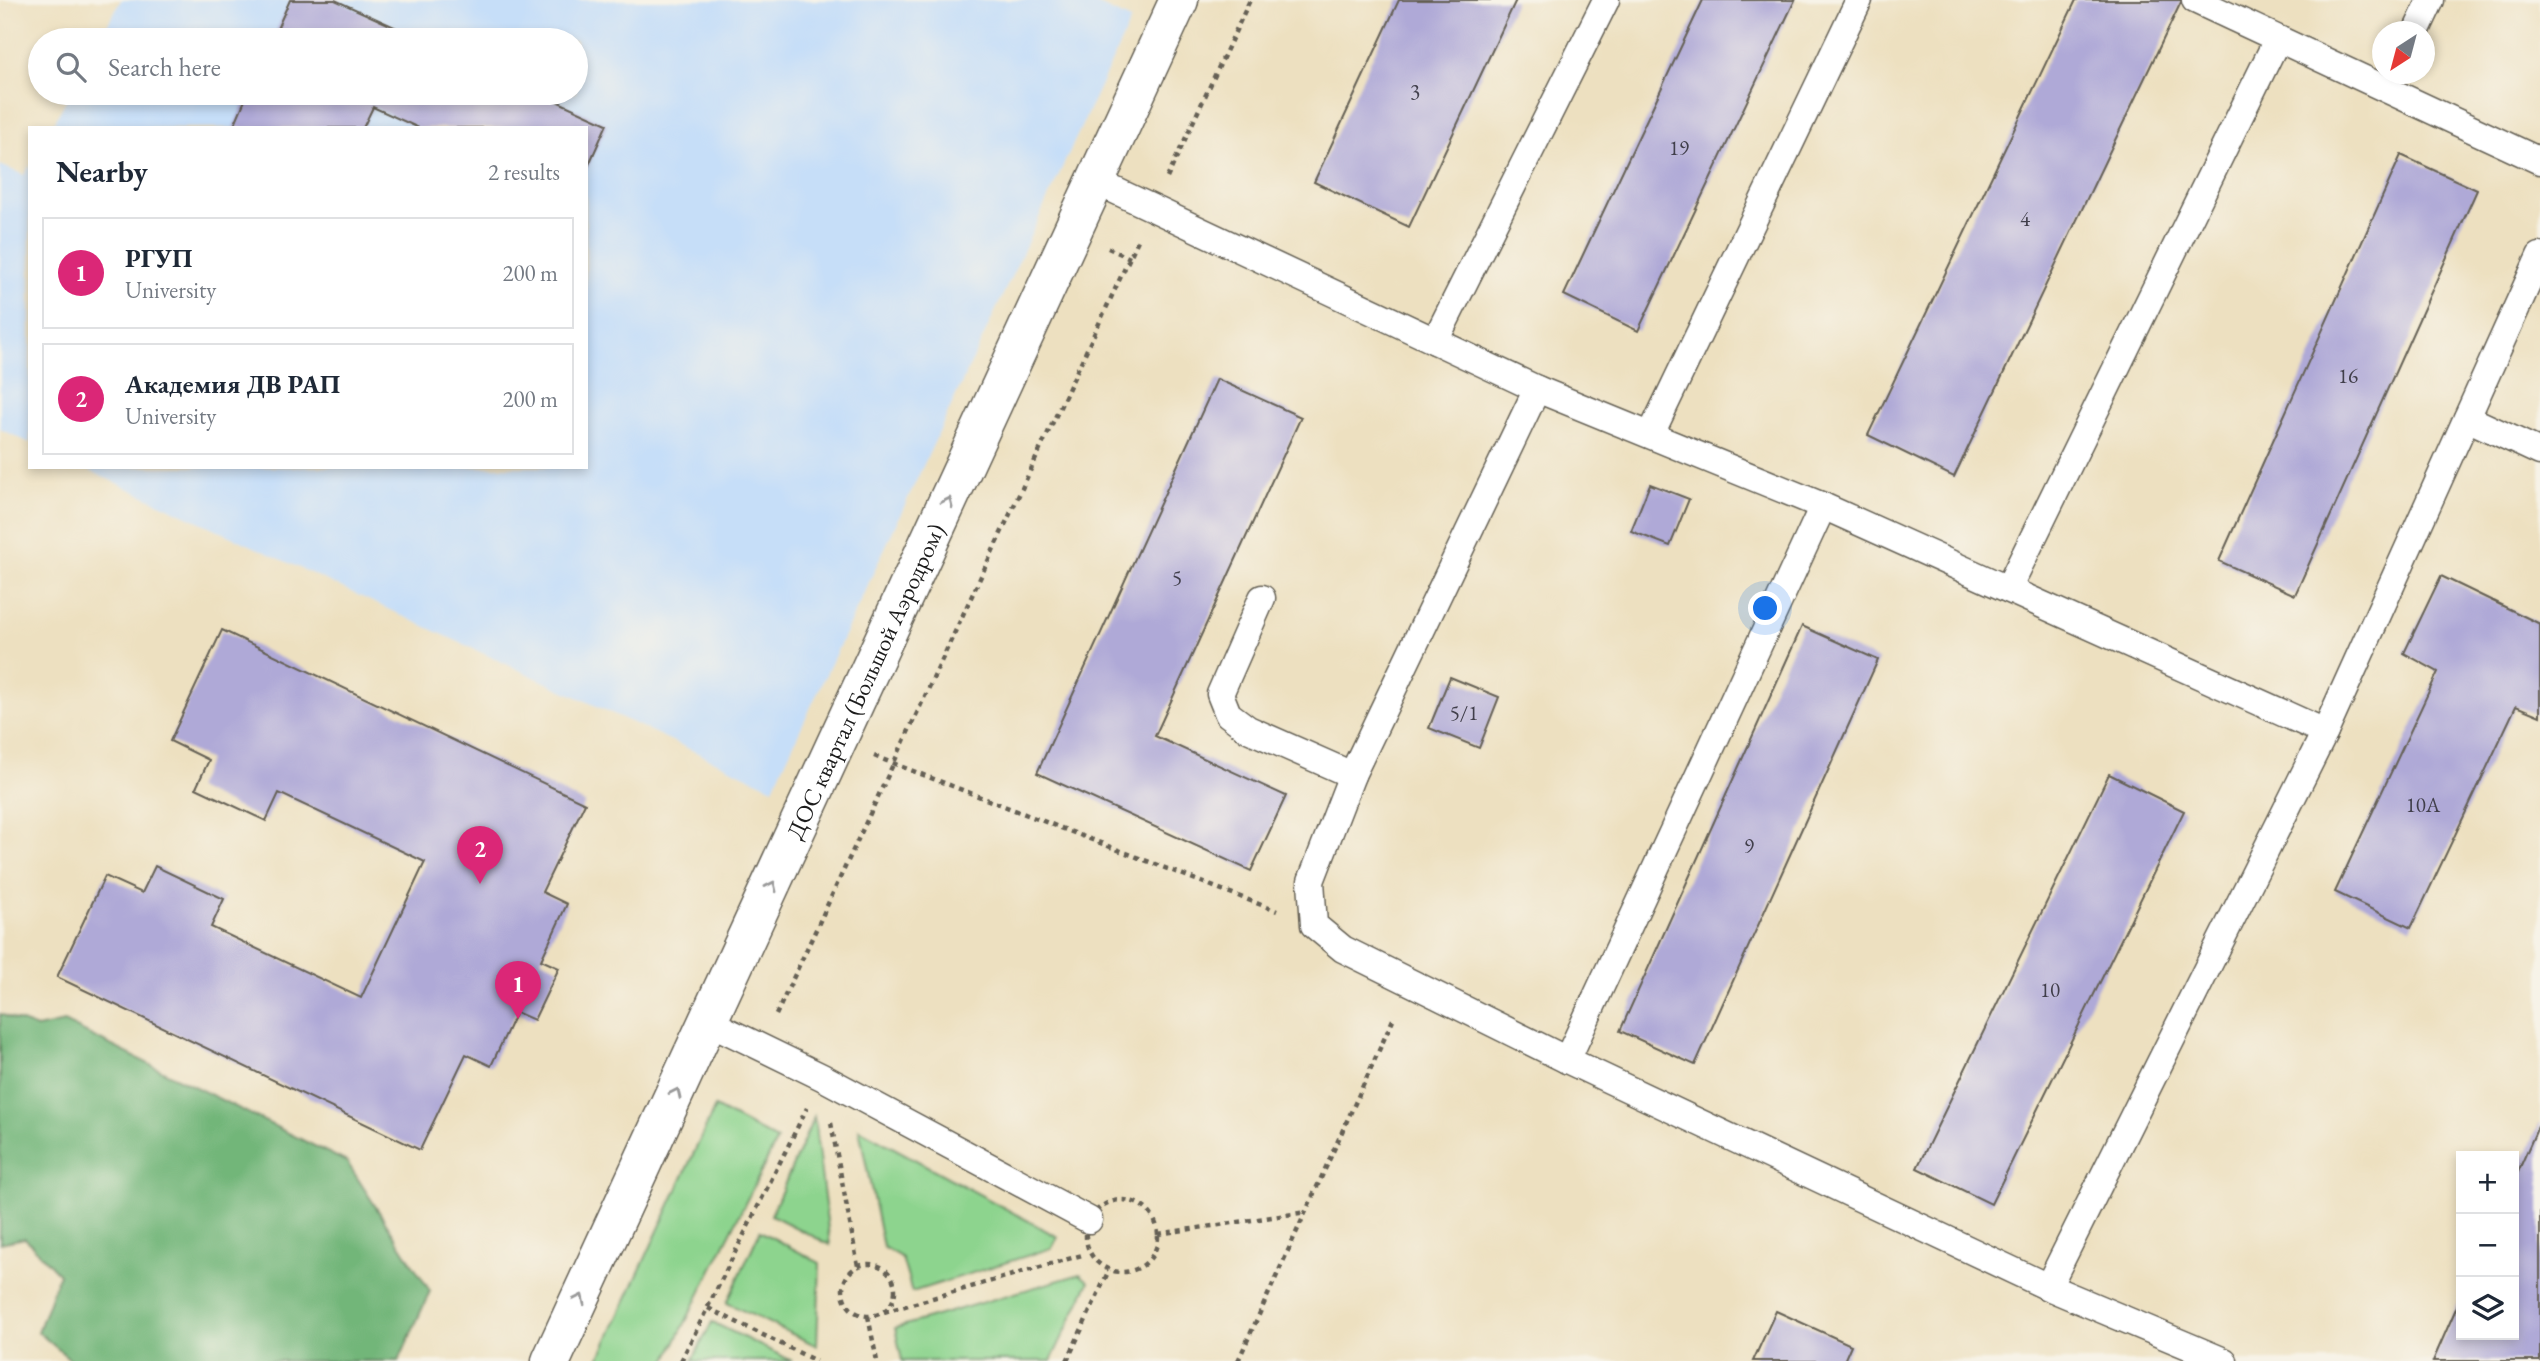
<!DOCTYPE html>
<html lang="en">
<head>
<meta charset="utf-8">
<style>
	:root { --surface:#fff; --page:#f6f6f7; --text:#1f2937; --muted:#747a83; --line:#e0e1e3; --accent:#db2777 }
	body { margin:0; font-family:"EB Garamond",serif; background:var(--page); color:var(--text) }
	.controls { position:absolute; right:21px; bottom:21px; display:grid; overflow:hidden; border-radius:0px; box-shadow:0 4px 10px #0003 }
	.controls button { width:63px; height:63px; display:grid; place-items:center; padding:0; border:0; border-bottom:2px solid var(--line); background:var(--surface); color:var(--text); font:35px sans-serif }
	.compass { position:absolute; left:2372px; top:21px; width:63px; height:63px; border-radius:50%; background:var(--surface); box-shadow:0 4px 10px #0003; rotate:216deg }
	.you { position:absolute; left:1766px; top:609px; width:24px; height:24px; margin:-18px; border:5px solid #fff; border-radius:50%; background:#1a73e8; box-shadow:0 0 0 10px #1a73e833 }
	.badge { display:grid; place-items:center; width:46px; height:46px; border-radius:50%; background:var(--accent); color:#fff; font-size:23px; font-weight:700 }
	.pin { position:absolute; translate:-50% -58px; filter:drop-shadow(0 2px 4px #0008) }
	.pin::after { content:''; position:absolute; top:37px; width:24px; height:21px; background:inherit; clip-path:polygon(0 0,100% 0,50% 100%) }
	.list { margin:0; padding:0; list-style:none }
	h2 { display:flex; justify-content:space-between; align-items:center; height:91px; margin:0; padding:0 28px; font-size:30px }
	h2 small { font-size:23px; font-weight:400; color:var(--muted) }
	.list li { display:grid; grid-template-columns:46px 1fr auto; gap:21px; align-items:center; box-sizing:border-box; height:112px; margin:0 14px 14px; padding:0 14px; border:2px solid var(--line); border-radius:0px }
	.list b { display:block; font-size:26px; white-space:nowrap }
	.list p { margin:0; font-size:23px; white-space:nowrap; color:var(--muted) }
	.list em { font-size:23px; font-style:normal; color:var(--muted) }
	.icon { flex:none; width:38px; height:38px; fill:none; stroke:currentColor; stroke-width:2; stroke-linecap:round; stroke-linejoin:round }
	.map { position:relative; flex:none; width:2540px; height:1361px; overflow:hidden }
	.search { position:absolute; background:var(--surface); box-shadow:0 4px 10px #0003; left:28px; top:28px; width:560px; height:77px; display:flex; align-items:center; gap:18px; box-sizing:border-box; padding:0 24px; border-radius:38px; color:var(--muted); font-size:26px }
	.panel { position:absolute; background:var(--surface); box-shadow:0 4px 10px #0003; left:28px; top:126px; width:560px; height:343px; border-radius:0px }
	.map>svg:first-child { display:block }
	.built { fill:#c6def8 }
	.green { fill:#8dd48e; stroke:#547855; stroke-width:2 }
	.forest { fill:#72b679; stroke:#47694a; stroke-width:2 }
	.building { fill:#afa9d7 }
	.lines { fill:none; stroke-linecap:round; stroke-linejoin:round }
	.lane-casing { stroke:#656155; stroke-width:29 }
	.street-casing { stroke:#656155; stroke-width:41 }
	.path { stroke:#656155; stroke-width:4.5; stroke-dasharray:5 5; stroke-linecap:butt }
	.lane { stroke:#fff; stroke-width:26 }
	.street { stroke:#fff; stroke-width:38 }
	.oneway { stroke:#999 }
	.labels { text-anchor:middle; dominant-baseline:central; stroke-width:5; stroke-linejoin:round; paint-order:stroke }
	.number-label { font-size:21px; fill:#413f4b }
	.street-label { font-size:24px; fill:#1c1c1c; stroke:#f7f3e8 }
</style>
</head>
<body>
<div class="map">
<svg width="2540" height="1361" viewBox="0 0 2540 1361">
	<rect width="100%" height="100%" fill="#f7f3e8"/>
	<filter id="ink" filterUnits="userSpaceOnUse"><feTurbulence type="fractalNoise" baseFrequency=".0143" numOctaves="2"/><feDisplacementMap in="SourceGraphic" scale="14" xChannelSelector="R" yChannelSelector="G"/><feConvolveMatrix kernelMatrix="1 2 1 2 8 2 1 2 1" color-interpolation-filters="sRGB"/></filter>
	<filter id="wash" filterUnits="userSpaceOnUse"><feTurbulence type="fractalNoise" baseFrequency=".00686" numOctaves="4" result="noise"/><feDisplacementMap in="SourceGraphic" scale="28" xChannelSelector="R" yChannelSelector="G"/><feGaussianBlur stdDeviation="1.57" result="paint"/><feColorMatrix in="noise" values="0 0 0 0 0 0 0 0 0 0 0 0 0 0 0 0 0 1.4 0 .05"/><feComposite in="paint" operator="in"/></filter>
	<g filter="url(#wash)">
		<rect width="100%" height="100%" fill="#ede0c0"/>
		<!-- built -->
		<g class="built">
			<polygon points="121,0 1088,0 1131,20 773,788 82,467 586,467 586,128 51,128 70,93 576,93 576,40 99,40"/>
			<polygon points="0,165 24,175 30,165 30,443 0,429"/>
		</g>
		<!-- green -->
		<g class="green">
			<polygon points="715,1107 777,1140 666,1361 598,1361"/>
			<polygon points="814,1117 830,1245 771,1215"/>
			<polygon points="859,1129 1058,1237 1052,1248 912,1292 902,1258 883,1247"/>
			<polygon points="760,1231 820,1263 817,1346 727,1303"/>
			<polygon points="1080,1274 1089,1282 1051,1361 902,1361 895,1328"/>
			<polygon points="712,1322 792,1361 692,1361"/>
		</g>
		<!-- forest -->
		<polygon class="forest" points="0,1014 37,1028 64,1022 347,1162 430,1291 399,1361 72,1361 38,1332 59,1274 25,1238 0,1243"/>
		<g id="blocks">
			<!-- building -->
			<g class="building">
				<polygon points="290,0 335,0 423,40 272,40"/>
				<polygon points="1399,0 1516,0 1409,227 1314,182"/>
				<polygon points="1703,0 1795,0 1638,331 1564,295"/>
				<polygon points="2076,0 2182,0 1954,477 1868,435"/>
				<polygon points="248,93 539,93 607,124 586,171 586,128 419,128 373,107 363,128 233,128"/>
				<polygon points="2401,155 2477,190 2295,595 2219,561"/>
				<polygon points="1217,379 1301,417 1155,736 1286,796 1251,871 1037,773"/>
				<polygon points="1650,484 1689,499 1670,546 1631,531"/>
				<polygon points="2441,576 2540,624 2540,716 2516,706 2411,928 2335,892 2438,672 2404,653"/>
				<polygon points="1802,626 1878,660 1695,1065 1620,1031"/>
				<polygon points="222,630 585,803 542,892 567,904 541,960 559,968 534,1020 516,1012 491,1066 466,1054 420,1150 57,977 105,876 142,893 155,866 224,899 211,927 361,998 425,862 279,793 266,821 196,788 209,760 170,741"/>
				<polygon points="1450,677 1499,697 1479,748 1429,728"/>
				<polygon points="2109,774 2184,811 1991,1204 1917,1168"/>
				<polygon points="2540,1122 2540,1361 2433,1361 2461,1297 2461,1335 2514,1335 2514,1181"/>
				<polygon points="1776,1311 1851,1345 1844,1361 1753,1361"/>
			</g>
		</g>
	</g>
	<g filter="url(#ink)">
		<use href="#blocks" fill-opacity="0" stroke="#656155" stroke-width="2"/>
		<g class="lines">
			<!-- lane casing -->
			<g class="lane-casing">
				<g id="lane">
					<polyline points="2195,0 2540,161"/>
					<polyline points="2416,32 2431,0"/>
					<polyline points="1095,181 1537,389 1823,506 2325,732"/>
					<polyline points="1435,341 1606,0"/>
					<polyline points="1537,389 1352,775 1311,881 1314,925 1343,949 1567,1060 2048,1287 2325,732 2540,256"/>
					<polyline points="2467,418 2540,452"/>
					<polyline points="1651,434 1859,0"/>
					<polyline points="2008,589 2277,40"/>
					<polyline points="1262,598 1220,694 1228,714 1248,729 1352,775"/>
					<polyline points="709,1022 822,1077 1089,1220"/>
					<polyline points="1567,1060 1823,506"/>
					<polyline points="2048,1287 2224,1361"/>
				</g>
			</g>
			<!-- street casing -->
			<g class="street-casing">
				<g id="street">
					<path id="s1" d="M551,1361l628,-1361"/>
				</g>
			</g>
			<!-- path -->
			<g class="path">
				<polyline points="1167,178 1250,0"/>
				<polyline points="1108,248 1130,258"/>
				<polyline points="874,756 1277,911"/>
				<polyline points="776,1015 1138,240"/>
				<polyline points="831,1123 858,1266"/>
				<circle cx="1122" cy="1236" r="36"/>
				<polyline points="1158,1234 1306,1212"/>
				<circle cx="869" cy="1290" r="26"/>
				<polyline points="708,1308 816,1361"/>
				<polyline points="884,1312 1082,1255"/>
				<polyline points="868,1316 877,1361"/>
				<polyline points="681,1361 807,1108"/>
				<polyline points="1067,1361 1109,1270"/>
				<polyline points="1238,1361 1395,1015"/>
			</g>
			<!-- lane -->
			<use href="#lane" class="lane"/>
			<!-- street -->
			<use href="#street" class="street"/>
		</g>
		<!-- one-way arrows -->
		<defs><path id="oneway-chevron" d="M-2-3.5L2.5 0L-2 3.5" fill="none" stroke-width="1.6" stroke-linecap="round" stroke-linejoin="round" transform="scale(1.75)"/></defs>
		<g class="oneway">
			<use href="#oneway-chevron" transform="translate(948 502) rotate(-65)"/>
			<use href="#oneway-chevron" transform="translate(772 886) rotate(-65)"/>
			<use href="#oneway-chevron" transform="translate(676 1093) rotate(-65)"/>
			<use href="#oneway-chevron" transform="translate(580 1299) rotate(-65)"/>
		</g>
	</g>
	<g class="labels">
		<!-- number labels -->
		<g class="number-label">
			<text x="1415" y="91">3</text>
			<text x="1679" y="147">19</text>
			<text x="2025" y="218">4</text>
			<text x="2348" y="375">16</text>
			<text x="1177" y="577">5</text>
			<text x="1464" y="712">5/1</text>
			<text x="2423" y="804">10А</text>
			<text x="1749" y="845">9</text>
			<text x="2050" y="989">10</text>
		</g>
		<!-- street labels -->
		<g class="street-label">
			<text stroke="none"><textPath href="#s1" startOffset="749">ДОС квартал (Большой Аэродром)</textPath></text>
		</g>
	</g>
</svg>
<div class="controls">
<button>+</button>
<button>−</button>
<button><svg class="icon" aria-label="layers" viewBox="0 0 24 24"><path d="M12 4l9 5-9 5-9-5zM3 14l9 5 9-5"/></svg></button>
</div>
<svg class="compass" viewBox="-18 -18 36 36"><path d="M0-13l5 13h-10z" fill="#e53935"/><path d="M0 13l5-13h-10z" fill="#747a83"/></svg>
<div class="you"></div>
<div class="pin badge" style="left:518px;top:1019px">1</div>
<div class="pin badge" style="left:480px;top:884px">2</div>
<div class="search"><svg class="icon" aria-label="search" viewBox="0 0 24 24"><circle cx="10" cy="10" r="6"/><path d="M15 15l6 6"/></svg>Search here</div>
<section class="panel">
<h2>Nearby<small>2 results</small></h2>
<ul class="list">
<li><span class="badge">1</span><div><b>РГУП</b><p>University</p></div><em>200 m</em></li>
<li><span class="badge">2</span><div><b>Академия ДВ РАП</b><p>University</p></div><em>200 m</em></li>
</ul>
</section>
</div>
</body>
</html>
